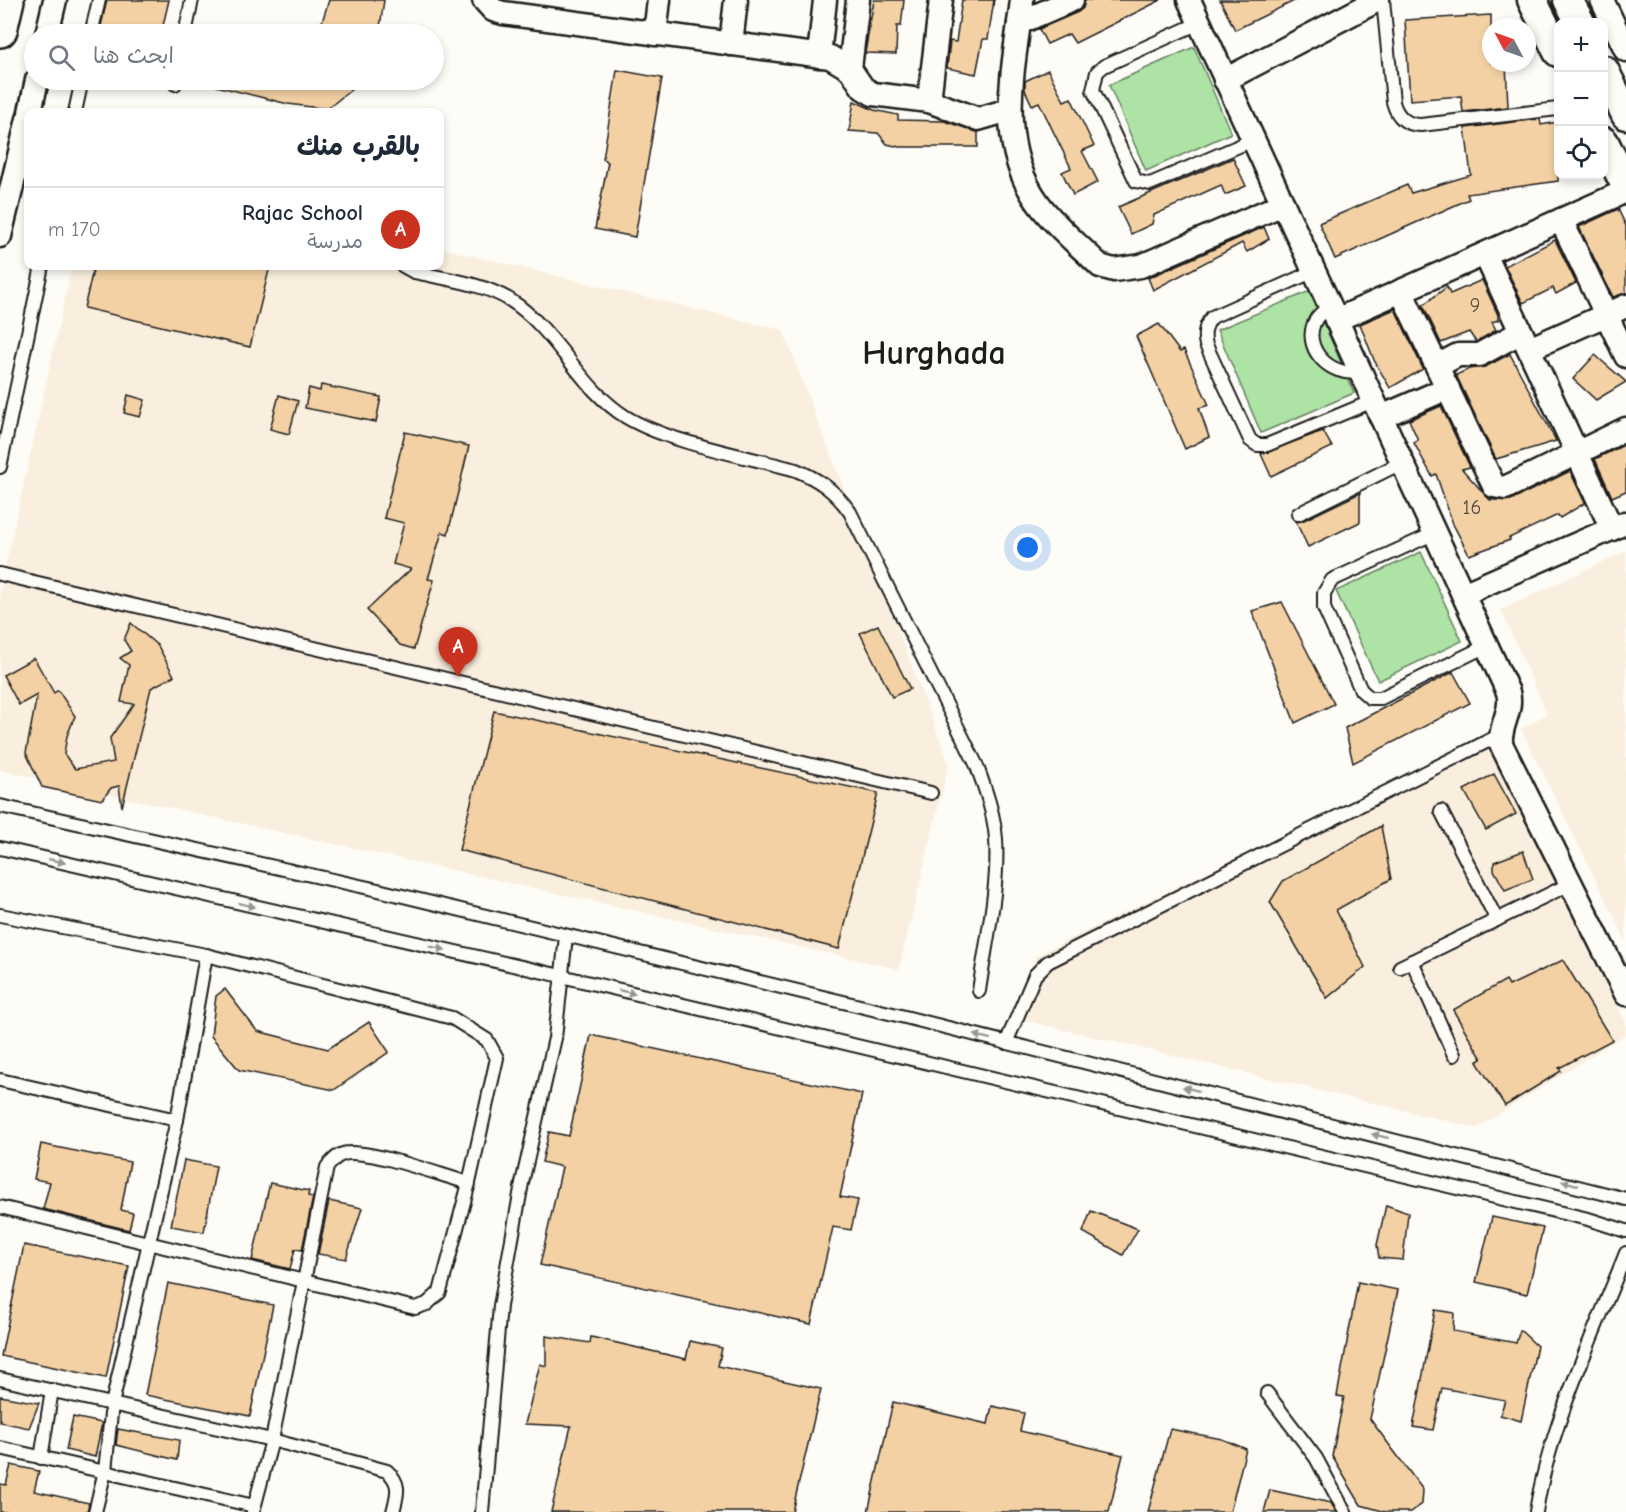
<!DOCTYPE html>
<html lang="ar">
<head>
<meta charset="utf-8">
<style>
	:root { --surface:#fff; --page:#f6f6f7; --text:#1f2937; --muted:#747a83; --line:#e0e1e3; --accent:#c8321e }
	body { margin:0; font-family:"Comic Neue","Playpen Sans Arabic",sans-serif; background:var(--page); color:var(--text); direction:rtl }
	.controls { position:absolute; right:18px; top:18px; display:grid; overflow:hidden; border-radius:12px; box-shadow:0 3px 9px #0003 }
	.controls button { width:54px; height:54px; display:grid; place-items:center; padding:0; border:0; border-bottom:2px solid var(--line); background:var(--surface); color:var(--text); font:30px sans-serif }
	.compass { position:absolute; left:1482px; top:18px; width:54px; height:54px; border-radius:50%; background:var(--surface); box-shadow:0 3px 9px #0003; rotate:311deg }
	.you { position:absolute; left:1028px; top:548px; width:21px; height:21px; margin:-15px; border:4px solid #fff; border-radius:50%; background:#1a73e8; box-shadow:0 0 0 9px #1a73e833 }
	.badge { display:grid; place-items:center; width:39px; height:39px; border-radius:50%; background:var(--accent); color:#fff; font-size:20px; font-weight:700 }
	.pin { position:absolute; translate:-50% -50px; filter:drop-shadow(0 2px 3px #0008) }
	.pin::after { content:''; position:absolute; top:32px; width:21px; height:18px; background:inherit; clip-path:polygon(0 0,100% 0,50% 100%) }
	.list { margin:0; padding:0; list-style:none }
	h2 { display:flex; justify-content:space-between; align-items:center; height:78px; margin:0; padding:0 24px; font-size:26px }
	h2 small { font-size:20px; font-weight:400; color:var(--muted) }
	.list li { display:grid; grid-template-columns:39px 1fr auto; gap:18px; align-items:center; box-sizing:border-box; height:84px; padding:0 24px; border-top:2px solid var(--line) }
	.list b { display:block; font-size:22px; white-space:nowrap }
	.list p { margin:0; font-size:20px; white-space:nowrap; color:var(--muted) }
	.list em { font-size:20px; font-style:normal; color:var(--muted) }
	.icon { flex:none; width:33px; height:33px; fill:none; stroke:currentColor; stroke-width:2; stroke-linecap:round; stroke-linejoin:round }
	.map { position:relative; flex:none; width:1626px; height:1512px; overflow:hidden; direction:ltr }
	.search { position:absolute; background:var(--surface); box-shadow:0 3px 9px #0003; left:24px; top:24px; width:420px; height:66px; display:flex; align-items:center; gap:15px; box-sizing:border-box; padding:0 21px; border-radius:33px; color:var(--muted); font-size:22px }
	.panel { position:absolute; background:var(--surface); box-shadow:0 3px 9px #0003; left:24px; top:108px; width:420px; height:162px; border-radius:12px; direction:rtl }
	.map>svg:first-child { display:block }
	.built { fill:#faefde }
	.green { fill:#ade3a5; stroke:#648060; stroke-width:1.5 }
	.building { fill:#f3d1a4; stroke:#1c1c1c; stroke-width:1.5 }
	.lines { fill:none; stroke-linecap:round; stroke-linejoin:round }
	.service-casing { stroke:#1c1c1c; stroke-width:16 }
	.minor-casing { stroke:#1c1c1c; stroke-width:27 }
	.tertiary-casing { stroke:#1c1c1c; stroke-width:33 }
	.primary-casing { stroke:#1c1c1c; stroke-width:38 }
	.service { stroke:#fdfcf7; stroke-width:12 }
	.minor { stroke:#fdfcf7; stroke-width:22 }
	.tertiary { stroke:#fdfcf7; stroke-width:28 }
	.primary { stroke:#fdfcf7; stroke-width:33 }
	.oneway { fill:#989794 }
	.labels { text-anchor:middle; dominant-baseline:central; stroke-width:4.5; stroke-linejoin:round; paint-order:stroke }
	.number-label { font-size:20px; fill:#52493e }
	.town-label { font-size:34px; font-weight:bold; fill:#1c1c1c; stroke:#fdfcf7 }
</style>
</head>
<body>
<div class="map">
<svg width="1626" height="1512" viewBox="0 0 1626 1512">
	<rect width="100%" height="100%" fill="#fdfcf7"/>
	<filter id="ink" filterUnits="userSpaceOnUse"><feTurbulence type="fractalNoise" baseFrequency=".0167" numOctaves="2"/><feDisplacementMap in="SourceGraphic" scale="12" xChannelSelector="R" yChannelSelector="G"/><feConvolveMatrix kernelMatrix="1 2 1 2 8 2 1 2 1" color-interpolation-filters="sRGB"/></filter>
	<g filter="url(#ink)">
		<!-- built -->
		<g class="built">
			<polygon points="440,248 783,330 949,763 899,969 0,770 0,591 72,266 440,266"/>
			<polygon points="1626,551 1626,941 1521,729 1547,714 1501,610"/>
			<polygon points="1486,736 1626,1022 1626,1034 1477,1128 1023,1020 1035,956"/>
		</g>
		<!-- green -->
		<g class="green">
			<polygon points="1194,47 1231,133 1146,171 1109,85"/>
			<polygon points="1310,291 1354,393 1261,433 1217,330"/>
			<polygon points="1421,552 1462,641 1378,681 1336,591"/>
		</g>
		<!-- building -->
		<g class="building">
			<polygon points="107,0 169,0 161,34 99,34"/>
			<polygon points="329,0 384,0 379,34 318,34"/>
			<polygon points="874,0 904,0 901,26 897,26 896,54 865,53"/>
			<polygon points="962,0 994,0 988,39 983,39 976,74 947,68 950,41 956,42"/>
			<polygon points="1085,0 1161,0 1075,43 1069,34 1047,44 1039,29 1078,12 1083,8"/>
			<polygon points="1220,0 1296,0 1235,30"/>
			<polygon points="1491,15 1491,63 1506,63 1508,107 1463,112 1461,96 1410,100 1405,20"/>
			<polygon points="617,70 662,78 635,237 595,229 608,162 603,159"/>
			<polygon points="1048,70 1064,101 1071,98 1094,146 1082,151 1098,182 1073,195 1062,172 1071,168 1039,102 1032,105 1025,90 1025,81"/>
			<polygon points="216,80 363,80 327,109 288,104 216,86"/>
			<polygon points="854,101 874,110 898,115 898,120 944,121 978,132 978,147 900,147 887,144 878,133 849,131"/>
			<polygon points="1540,119 1541,125 1558,122 1558,181 1467,194 1469,199 1335,259 1319,223 1407,185 1411,193 1471,175 1465,128"/>
			<polygon points="1233,158 1246,186 1225,195 1221,185 1154,215 1152,224 1131,234 1118,207"/>
			<polygon points="1618,209 1626,226 1626,293 1613,297 1579,227"/>
			<polygon points="1264,227 1269,239 1247,252 1242,243 1153,290 1148,278"/>
			<polygon points="1555,240 1576,283 1556,294 1553,288 1523,303 1505,266"/>
			<polygon points="94,266 270,266 250,347 84,308"/>
			<polygon points="1482,280 1498,315 1498,320 1492,322 1496,330 1476,342 1469,332 1441,343 1423,305 1447,287 1450,294"/>
			<polygon points="1395,309 1423,369 1390,388 1374,360 1360,324"/>
			<polygon points="1159,324 1180,352 1184,350 1209,405 1199,408 1209,437 1185,449 1136,336"/>
			<polygon points="1510,354 1556,441 1496,459 1456,375 1469,369 1485,367"/>
			<polygon points="1595,355 1626,382 1596,400 1573,379"/>
			<polygon points="321,385 381,397 376,422 305,408 309,388 320,391"/>
			<polygon points="128,395 145,400 140,417 124,413"/>
			<polygon points="279,395 298,401 289,434 270,429"/>
			<polygon points="1441,406 1470,467 1462,469 1490,500 1511,500 1570,471 1585,503 1560,518 1558,515 1509,538 1510,540 1469,555 1453,524 1436,474 1432,476 1414,443 1418,440 1409,420"/>
			<polygon points="1323,431 1332,447 1271,476 1261,454"/>
			<polygon points="405,432 469,446 448,534 442,532 428,579 434,580 414,649 400,645 367,610 411,569 393,564 404,523 384,518"/>
			<polygon points="1626,444 1626,491 1612,497 1595,459"/>
			<polygon points="1360,493 1360,522 1308,547 1296,522 1302,521"/>
			<polygon points="1282,602 1334,704 1295,723 1252,611"/>
			<polygon points="131,623 158,646 174,676 151,688 122,807 119,786 111,788 102,800 42,787 26,753 37,695 19,705 3,675 34,658 54,693 58,690 75,716 67,736 64,754 75,769 114,762 110,738 134,704 121,702 129,665 120,658 131,651 124,640"/>
			<polygon points="878,625 910,689 892,697 860,633"/>
			<polygon points="1453,672 1470,703 1353,763 1345,728"/>
			<polygon points="494,711 878,793 839,949 459,850"/>
			<polygon points="1494,774 1516,814 1486,830 1464,790"/>
			<polygon points="1381,826 1391,879 1336,910 1365,967 1327,998 1270,902 1283,881"/>
			<polygon points="1523,851 1533,879 1505,890 1494,870 1494,862"/>
			<polygon points="1563,960 1612,1040 1559,1068 1561,1071 1505,1106 1477,1062 1482,1059 1453,1010 1506,980 1509,986"/>
			<polygon points="225,989 257,1031 328,1049 369,1022 389,1052 334,1090 239,1070 211,1036 216,996"/>
			<polygon points="591,1035 862,1094 840,1197 858,1200 851,1230 833,1227 811,1324 540,1265 562,1167 542,1162 549,1132 569,1136"/>
			<polygon points="41,1144 130,1162 121,1210 133,1213 129,1230 43,1209 50,1182 34,1179"/>
			<polygon points="184,1160 216,1166 204,1232 171,1226"/>
			<polygon points="270,1183 309,1191 308,1196 313,1197 302,1250 295,1249 290,1269 252,1260"/>
			<polygon points="329,1201 362,1208 346,1259 318,1254"/>
			<polygon points="1386,1205 1408,1213 1403,1260 1379,1258 1377,1245"/>
			<polygon points="1091,1211 1138,1229 1123,1255 1083,1232"/>
			<polygon points="1492,1217 1543,1228 1527,1294 1476,1282"/>
			<polygon points="24,1245 129,1266 106,1378 1,1356"/>
			<polygon points="1358,1282 1398,1290 1370,1419 1423,1490 1422,1504 1411,1512 1386,1512 1361,1505 1332,1456 1344,1397 1337,1396"/>
			<polygon points="168,1283 273,1305 250,1416 145,1395"/>
			<polygon points="1435,1310 1454,1313 1453,1331 1516,1343 1520,1330 1537,1346 1521,1421 1500,1415 1505,1400 1442,1388 1433,1430 1413,1427"/>
			<polygon points="546,1336 590,1343 591,1337 686,1359 690,1341 722,1348 718,1366 821,1389 792,1512 551,1512 571,1426 525,1424 540,1364 546,1366"/>
			<polygon points="0,1396 39,1403 29,1428 0,1422"/>
			<polygon points="893,1402 988,1424 992,1406 1024,1413 1020,1431 1123,1455 1109,1512 868,1512"/>
			<polygon points="73,1417 102,1423 95,1457 66,1450"/>
			<polygon points="118,1429 179,1440 177,1460 116,1445"/>
			<polygon points="1170,1429 1222,1439 1246,1449 1230,1512 1148,1512"/>
			<polygon points="11,1465 39,1471 34,1491 89,1503 87,1512 0,1512 0,1484 6,1485"/>
			<polygon points="1270,1490 1331,1503 1336,1512 1264,1512"/>
		</g>
		<g class="lines">
			<!-- service casing -->
			<g class="service-casing">
				<g id="service">
					<path d="M1383,0l10,102c4,15 13,23 28,23l137,-16"/>
					<polyline points="1199,23 1104,66 1097,72 1093,90 1136,181 1150,184 1253,140"/>
					<polyline points="91,34 99,0"/>
					<polyline points="185,34 192,0"/>
					<polyline points="175,84 176,80"/>
					<polyline points="75,112 82,80"/>
					<path d="M403,266l11,6c32,7 68,11 96,28 47,30 69,88 116,117 43,26 120,39 170,53 24,10 39,21 54,42l126,252c9,24 18,49 20,75 3,50 -10,102 -17,152"/>
					<path d="M1314,271l-102,46c-7,8 -9,16 -6,28l44,95 7,5h10l106,-44"/>
					<path d="M1330,306c-5,4 -11,8 -14,13 -16,28 14,59 44,53"/>
					<polyline points="0,467 42,266"/>
					<polyline points="1298,514 1401,463"/>
					<polyline points="1435,533 1332,580 1324,593 1324,608 1361,690 1370,698 1381,698 1486,646"/>
					<polyline points="0,574 931,793"/>
					<polyline points="0,806 378,890 889,1013 1626,1199"/>
					<polyline points="1441,811 1497,920"/>
					<polyline points="0,848 561,976 1588,1219 1626,1231"/>
					<polyline points="0,915 206,955 452,1018 487,1040 497,1058 469,1183 440,1292 427,1304 415,1308 0,1207"/>
					<polyline points="1412,961 1454,1055"/>
					<polyline points="1400,967 1570,884"/>
					<polyline points="1006,1043 1035,975 1048,962 1500,735"/>
					<polyline points="0,1080 177,1120"/>
					<path d="M0,1379l272,61 115,31c15,13 10,24 6,41"/>
					<polyline points="1267,1393 1316,1458 1345,1512"/>
					<polyline points="0,1448 254,1506"/>
					<polyline points="41,1458 52,1390"/>
					<polyline points="95,1512 105,1471 112,1404 177,1120 206,955"/>
					<path d="M253,1512l19,-72 55,-273c7,-8 12,-14 23,-14 27,-1 90,22 119,30"/>
					<polyline points="482,1512 500,1306 522,1183 555,1038 566,936"/>
					<path d="M1536,1512c13,-85 58,-178 90,-259"/>
				</g>
			</g>
			<!-- minor casing -->
			<g class="minor-casing">
				<g id="minor">
					<polyline points="484,0 493,10 503,13 830,57 850,69 863,88 873,94 929,101 978,119 1009,110"/>
					<path d="M1022,0c-8,69 -28,143 17,204 17,23 41,42 61,62l14,4 27,-4 142,-62"/>
					<path d="M1189,0l319,692c5,20 -9,33 -7,52l125,250"/>
					<polyline points="1602,0 1626,50"/>
					<polyline points="1019,23 1072,0"/>
					<polyline points="47,34 55,0"/>
					<polyline points="655,34 659,0"/>
					<polyline points="731,44 736,0"/>
					<polyline points="819,56 825,0"/>
					<polyline points="850,69 858,0"/>
					<polyline points="1225,80 1378,0"/>
					<polyline points="929,101 941,0"/>
					<polyline points="30,112 37,80"/>
					<polyline points="1561,220 1626,356"/>
					<polyline points="0,236 28,119"/>
					<polyline points="1485,254 1612,529"/>
					<polyline points="1401,291 1494,486 1505,488 1626,429"/>
					<polyline points="1336,320 1626,191"/>
					<polyline points="1529,349 1626,306"/>
					<polyline points="1437,366 1458,355 1479,355 1521,332"/>
					<polyline points="1381,417 1448,388"/>
					<polyline points="1463,594 1625,523"/>
				</g>
			</g>
			<!-- tertiary casing -->
			<g class="tertiary-casing">
				<g id="tertiary">
					<polyline points="1532,0 1558,52"/>
					<polyline points="1568,0 1580,22"/>
					<polyline points="1604,70 1626,115"/>
					<polyline points="1604,142 1626,186"/>
				</g>
			</g>
			<!-- primary casing -->
			<g class="primary-casing">
				<polyline id="primary" points="0,30 7,0"/>
			</g>
			<!-- service -->
			<use href="#service" class="service"/>
			<!-- minor -->
			<use href="#minor" class="minor"/>
			<!-- tertiary -->
			<use href="#tertiary" class="tertiary"/>
			<!-- primary -->
			<use href="#primary" class="primary"/>
		</g>
		<!-- one-way arrows -->
		<defs><path id="oneway-solid" d="M-6-.8H1V-3.2L6.5 0L1 3.2V.8H-6Z" transform="scale(1.5)"/></defs>
		<g class="oneway">
			<use href="#oneway-solid" transform="translate(57 861) rotate(13)"/>
			<use href="#oneway-solid" transform="translate(247 905) rotate(13)"/>
			<use href="#oneway-solid" transform="translate(437 948) rotate(13)"/>
			<use href="#oneway-solid" transform="translate(627 992) rotate(13)"/>
			<use href="#oneway-solid" transform="translate(982 1037) rotate(-166)"/>
			<use href="#oneway-solid" transform="translate(1191 1089) rotate(-166)"/>
			<use href="#oneway-solid" transform="translate(1380 1136) rotate(-166)"/>
			<use href="#oneway-solid" transform="translate(1570 1183) rotate(-166)"/>
		</g>
	</g>
	<g class="labels">
		<!-- number labels -->
		<g class="number-label">
			<text x="1475" y="305">9</text>
			<text x="1472" y="507">16</text>
		</g>
		<!-- town labels -->
		<g class="town-label">
			<text x="934" y="353">Hurghada</text>
		</g>
	</g>
</svg>
<div class="controls">
<button>+</button>
<button>−</button>
<button><svg class="icon" aria-label="locate" viewBox="0 0 24 24"><circle cx="12" cy="12" r="6"/><path d="M12 2v4M12 18v4M2 12h4M18 12h4"/></svg></button>
</div>
<svg class="compass" viewBox="-18 -18 36 36"><path d="M0-13l5 13h-10z" fill="#e53935"/><path d="M0 13l5-13h-10z" fill="#747a83"/></svg>
<div class="you"></div>
<div class="pin badge" style="left:458px;top:677px">A</div>
<div class="search"><svg class="icon" aria-label="search" viewBox="0 0 24 24"><circle cx="10" cy="10" r="6"/><path d="M15 15l6 6"/></svg>ابحث هنا</div>
<section class="panel">
<h2>بالقرب منك<small></small></h2>
<ul class="list">
<li><span class="badge">A</span><div><b>Rajac School</b><p>مدرسة</p></div><em>170 m</em></li>
</ul>
</section>
</div>
</body>
</html>
